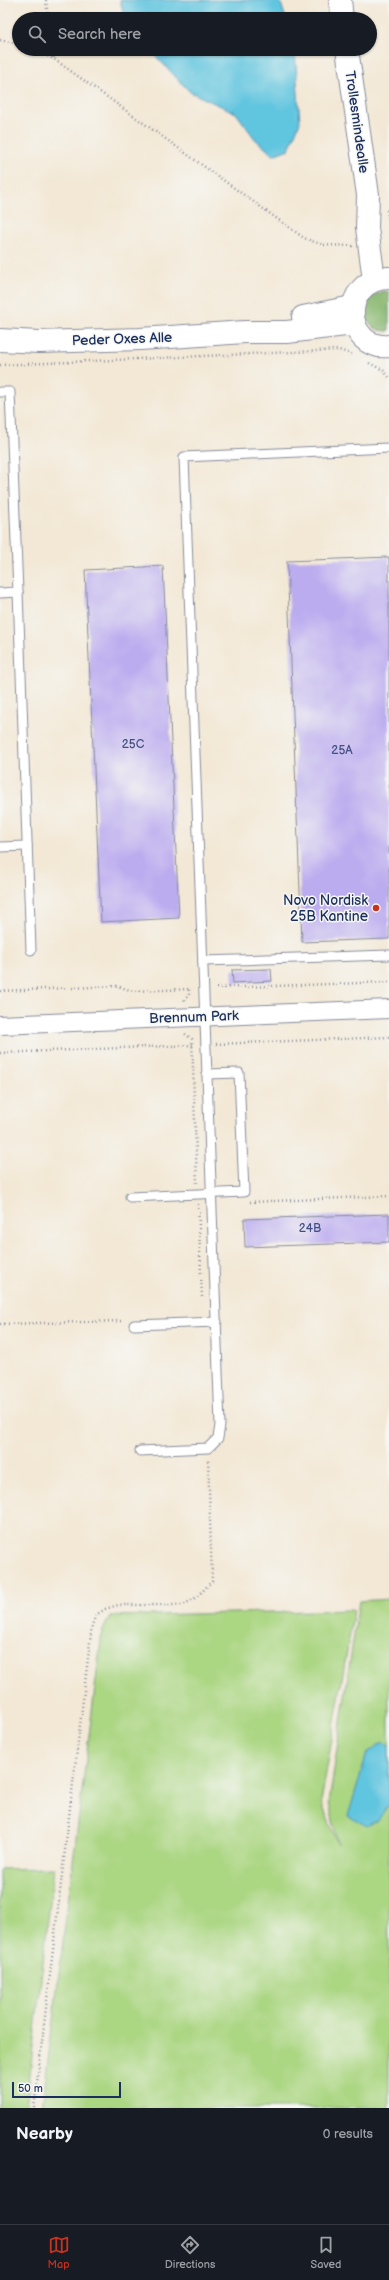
<!DOCTYPE html>
<html lang="en">
<head>
<meta charset="utf-8">
<style>
	:root { --surface:#171b24; --page:#20242c; --text:#f1f3f6; --muted:#9ea1a6; --line:#363941; --accent:#c8321e }
	body { margin:0; font-family:"Balsamiq Sans",sans-serif; background:var(--page); color:var(--text) }
	.scale { position:absolute; left:12px; bottom:10px; width:109px; box-sizing:border-box; padding-left:4px; border:2px solid #1b2f5e; border-top:0; font-size:11px; line-height:14px; white-space:nowrap; color:#1b2f5e; -webkit-text-stroke:3px #f6f6f2; paint-order:stroke }
	.list { margin:0; padding:0; list-style:none }
	h2 { display:flex; justify-content:space-between; align-items:center; height:52px; margin:0; padding:0 16px; font-size:17px }
	h2 small { font-size:13px; font-weight:400; color:var(--muted) }
	.icon { flex:none; width:22px; height:22px; fill:none; stroke:currentColor; stroke-width:2; stroke-linecap:round; stroke-linejoin:round }
	.map { position:relative; flex:none; width:389px; height:2108px; overflow:hidden }
	.search { position:absolute; background:var(--surface); box-shadow:0 1px 3px #0004; left:12px; right:12px; top:12px; height:44px; display:flex; align-items:center; gap:10px; box-sizing:border-box; padding:0 14px; border-radius:22px; color:var(--muted); font-size:15px }
	.sheet { height:116px; background:var(--surface) }
	nav { display:flex; justify-content:space-around; align-items:center; box-sizing:border-box; height:56px; border-top:1px solid var(--line); background:var(--surface); font-size:11px; color:var(--muted) }
	nav a { display:grid; justify-items:center; gap:2px }
	nav .on { color:var(--accent) }
	.map>svg:first-child { display:block }
	.green { fill:#abd682; stroke:#638270 }
	.forest { fill:#88b770; stroke:#527367 }
	.water { fill:#61c5df; stroke:#3e7a9e }
	.building { fill:#bbacef }
	.lines { fill:none; stroke-linecap:round; stroke-linejoin:round }
	.service-casing { stroke:#878c9a; stroke-width:11 }
	.minor-casing { stroke:#878c9a; stroke-width:20 }
	.tertiary-casing { stroke:#878c9a; stroke-width:24 }
	.path { stroke:#878c9a; stroke-width:2.5; stroke-dasharray:1 3; stroke-linecap:butt }
	.service { stroke:#fff; stroke-width:9 }
	.minor { stroke:#fff; stroke-width:18 }
	.tertiary { stroke:#fff; stroke-width:22 }
	.poi-dot { fill:#c8321e; stroke:#f6f6f2; stroke-width:1.5 }
	.labels { text-anchor:middle; dominant-baseline:central; stroke-width:3; stroke-linejoin:round; paint-order:stroke }
	.number-label { font-size:12px; fill:#434e82 }
	.street-label { font-size:14px; fill:#1b2f5e; stroke:#f6f6f2 }
	.poi-label { font-size:14px; fill:#1b2f5e; stroke:#f6f6f2; text-anchor:end }
</style>
</head>
<body>
<div class="map">
<svg width="389" height="2108" viewBox="0 0 389 2108">
	<rect width="100%" height="100%" fill="#f6f6f2"/>
	<filter id="ink" filterUnits="userSpaceOnUse"><feTurbulence type="fractalNoise" baseFrequency=".025" numOctaves="2"/><feDisplacementMap in="SourceGraphic" scale="8" xChannelSelector="R" yChannelSelector="G"/><feConvolveMatrix kernelMatrix="1 2 1 2 8 2 1 2 1" color-interpolation-filters="sRGB"/></filter>
	<filter id="wash" filterUnits="userSpaceOnUse"><feTurbulence type="fractalNoise" baseFrequency=".012" numOctaves="4" result="noise"/><feDisplacementMap in="SourceGraphic" scale="16" xChannelSelector="R" yChannelSelector="G"/><feGaussianBlur stdDeviation="0.9" result="paint"/><feColorMatrix in="noise" values="0 0 0 0 0 0 0 0 0 0 0 0 0 0 0 0 0 1.4 0 .05"/><feComposite in="paint" operator="in"/></filter>
	<g filter="url(#wash)">
		<rect width="100%" height="100%" fill="#f3e8d6"/>
		<!-- green -->
		<g class="green">
			<polygon points="389,1599 389,2108 42,2108 102,1632 110,1616 354,1610 321,1802 338,1844 329,1803 359,1601"/>
			<polygon points="54,1868 26,2108 0,2108 0,1869"/>
		</g>
		<!-- forest -->
		<path class="forest" d="M384,291l5,1v39c-28,2 -33,-34 -5,-40z"/>
		<!-- water -->
		<g class="water">
			<polygon points="120,0 280,0 286,19 125,19"/>
			<polygon points="149,49 295,49 300,122 289,149 273,155 255,139 236,113 190,92"/>
			<polygon points="383,1742 389,1745 389,1804 378,1820 367,1826 348,1816 367,1753"/>
		</g>
		<g id="blocks">
			<!-- building -->
			<g class="building">
				<polygon points="389,557 389,939 302,942 287,561"/>
				<polygon points="163,566 179,918 101,922 85,570"/>
				<polygon points="271,969 272,981 233,983 232,970"/>
				<polygon points="389,1214 389,1242 245,1247 244,1219"/>
			</g>
		</g>
	</g>
	<g filter="url(#ink)">
		<use href="#blocks" fill-opacity="0" stroke="#878c9a" stroke-width="1"/>
		<g class="lines">
			<!-- service casing -->
			<g class="service-casing">
				<g id="service">
					<polyline points="0,392 10,392 18,592 0,593"/>
					<polyline points="18,592 31,950"/>
					<polyline points="0,847 27,846"/>
					<polyline points="203,961 389,955"/>
					<polyline points="130,1197 244,1192 239,1073 207,1074"/>
					<polyline points="134,1325 217,1322"/>
					<polyline points="140,1451 208,1448 218,1438 220,1425 184,457 389,448"/>
				</g>
			</g>
			<!-- minor casing -->
			<g class="minor-casing">
				<polyline id="minor" points="0,1025 389,1009"/>
			</g>
			<!-- tertiary casing -->
			<g class="tertiary-casing">
				<g id="tertiary">
					<polyline points="340,0 342,19"/>
					<polyline points="347,49 368,195 367,228 374,280"/>
					<path d="M389,278c-51,1 -45,73 0,68"/>
					<polyline points="303,317 352,307"/>
					<polyline points="0,340 39,342 140,339 245,332 287,332 354,324"/>
				</g>
			</g>
			<!-- path -->
			<g class="path">
				<polyline points="46,0 48,19"/>
				<polyline points="0,40 19,44"/>
				<polyline points="33,49 54,59 304,238 323,245 353,246"/>
				<polyline points="53,49 54,59"/>
				<polyline points="387,210 389,222"/>
				<polyline points="369,363 383,370 389,377"/>
				<polyline points="0,365 339,350 354,355"/>
				<polyline points="216,988 389,982"/>
				<polyline points="0,991 117,986 133,991 191,989"/>
				<polyline points="184,1001 189,995 189,989"/>
				<polyline points="185,1034 192,1039 197,1183"/>
				<polyline points="216,1044 389,1037"/>
				<polyline points="0,1053 193,1045"/>
				<polyline points="250,1202 389,1196"/>
				<polyline points="198,1204 202,1297"/>
				<polyline points="0,1324 123,1321"/>
				<polyline points="34,2108 92,1625 96,1615 105,1609 118,1605 183,1605 197,1597 212,1581 208,1458"/>
			</g>
			<!-- service -->
			<use href="#service" class="service"/>
			<!-- minor -->
			<use href="#minor" class="minor"/>
			<!-- tertiary -->
			<use href="#tertiary" class="tertiary"/>
		</g>
	</g>
	<!-- markers -->
	<circle class="poi-dot" cx="376" cy="908" r="4"/>
	<g class="labels">
		<!-- number labels -->
		<g class="number-label">
			<text x="133" y="744">25C</text>
			<text x="342" y="750">25A</text>
			<text x="310" y="1228">24B</text>
		</g>
		<!-- street labels -->
		<g class="street-label">
			<text transform="translate(357 122) rotate(82)">Trollesmindealle</text>
			<text transform="translate(122 339) rotate(-2)">Peder Oxes Alle</text>
			<text transform="translate(194 1017) rotate(-2)">Brennum Park</text>
		</g>
		<!-- poi labels -->
		<g class="poi-label">
			<text x="368" y="900">Novo Nordisk<tspan x="368" dy="16">25B Kantine</tspan></text>
		</g>
	</g>
</svg>
<div class="scale">50 m</div>
<div class="search"><svg class="icon" aria-label="search" viewBox="0 0 24 24"><circle cx="10" cy="10" r="6"/><path d="M15 15l6 6"/></svg>Search here</div>
</div>
<section class="sheet">
<h2>Nearby<small>0 results</small></h2>
<ul class="list">
</ul>
</section>
<nav>
<a class="on"><svg class="icon" aria-label="map" viewBox="0 0 24 24"><path d="M3 6l6-2 6 2 6-2v14l-6 2-6-2-6 2zM9 4v14M15 6v14"/></svg>Map</a>
<a><svg class="icon" aria-label="directions" viewBox="0 0 24 24"><path d="M12 3l9 9-9 9-9-9zM9 14v-3h6M13 9l2 2-2 2"/></svg>Directions</a>
<a><svg class="icon" aria-label="saved" viewBox="0 0 24 24"><path d="M7 4h10v16l-5-4-5 4z"/></svg>Saved</a>
</nav>
</body>
</html>
